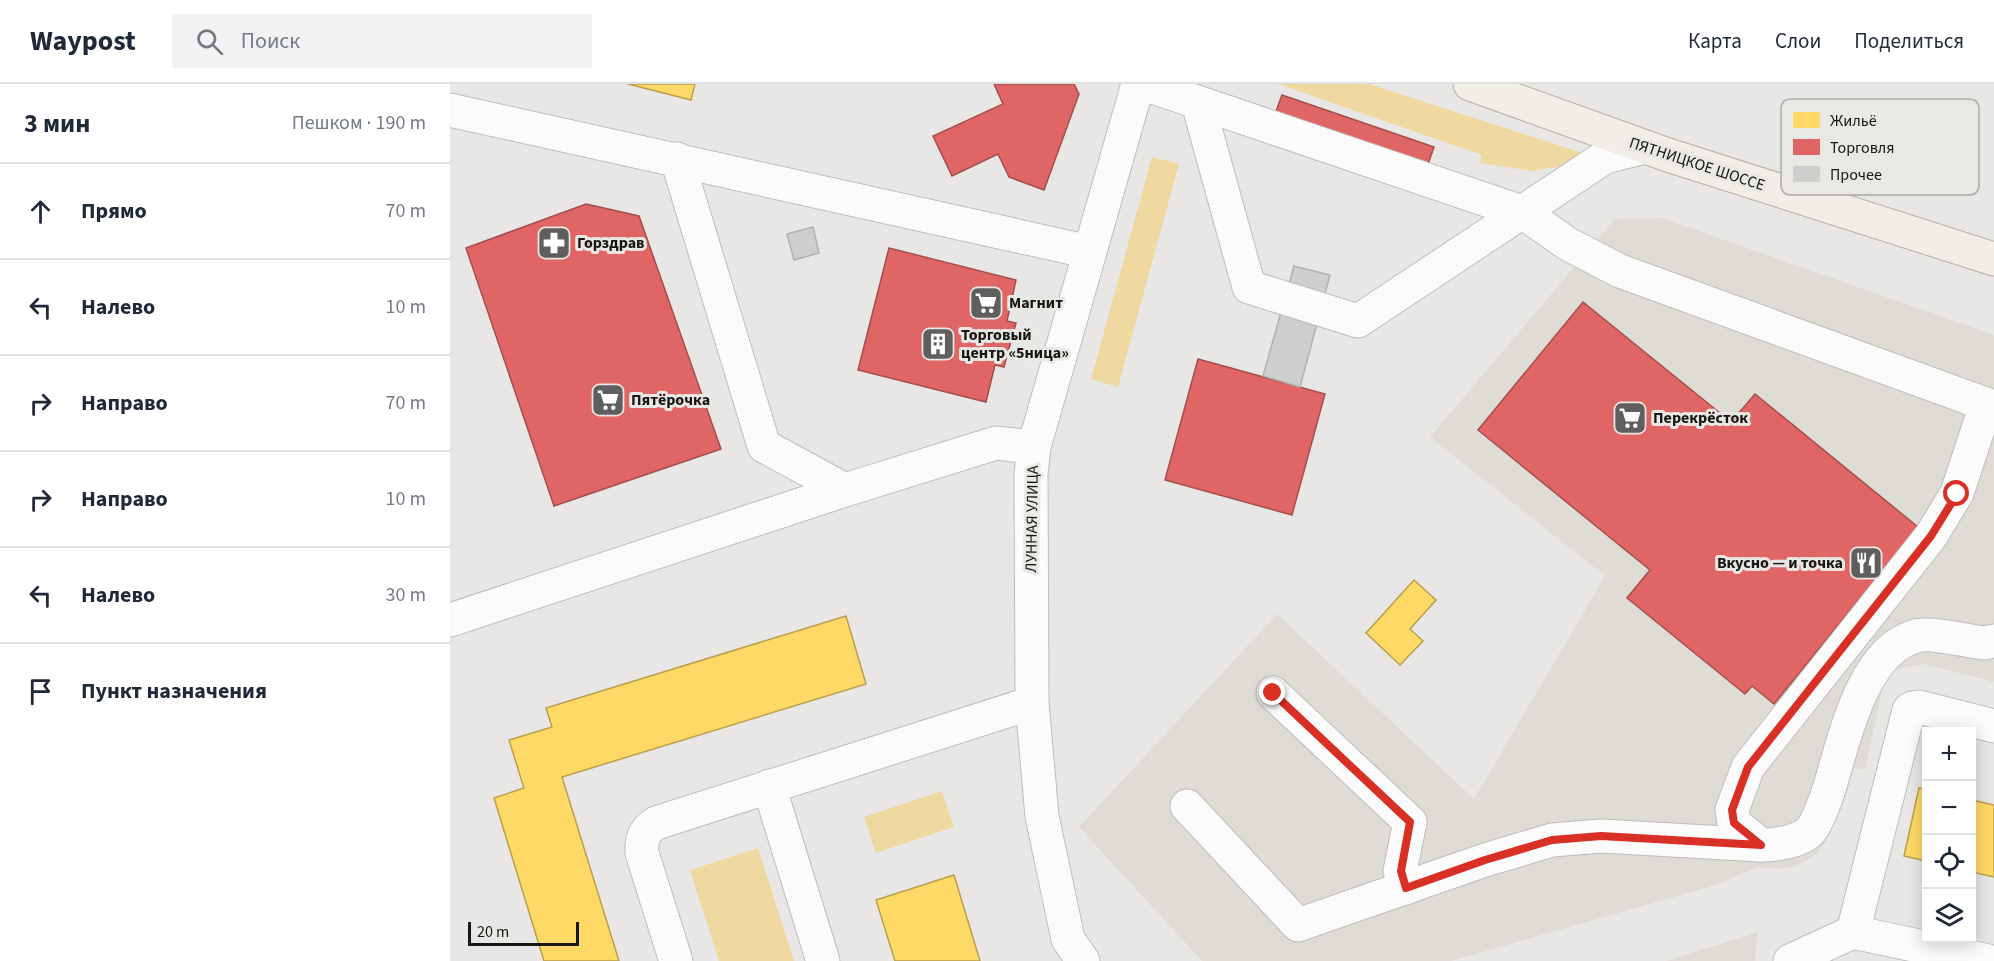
<!DOCTYPE html>
<html lang="ru">
<head>
<meta charset="utf-8">
<style>
	:root { --surface:#fff; --page:#f2f2f3; --text:#1f2937; --muted:#747a83; --line:#e0e1e3 }
	body { margin:0; font-family:"Source Sans 3",sans-serif; background:var(--page); color:var(--text) }
	.controls { position:absolute; right:18px; bottom:18px; display:grid; overflow:hidden; border-radius:0px; box-shadow:0 3px 15px #0003 }
	.controls button { width:54px; height:54px; display:grid; place-items:center; padding:0; border:0; border-bottom:2px solid var(--line); background:var(--surface); color:var(--text); font:30px sans-serif }
	.scale { position:absolute; left:18px; bottom:15px; width:111px; box-sizing:border-box; padding-left:6px; border:3px solid #171615; border-top:0; font-size:16px; line-height:21px; white-space:nowrap; color:#171615; -webkit-text-stroke:4px #e9e8e5; paint-order:stroke }
	.stop { position:absolute; width:18px; height:18px; margin:-14px; border:4px solid #d93025; border-radius:50%; background:#fff }
	.stop.end { background:#d93025; border-color:#fff; box-shadow:0 2px 6px #0008 }
	.list { margin:0; padding:0; list-style:none }
	h2 { display:flex; justify-content:space-between; align-items:center; height:78px; margin:0; padding:0 24px; font-size:26px }
	h2 small { font-size:20px; font-weight:400; color:var(--muted) }
	.list li { display:grid; grid-template-columns:39px 1fr auto; gap:18px; align-items:center; box-sizing:border-box; height:96px; padding:0 24px; border-top:2px solid var(--line) }
	.list b { display:block; font-size:22px; white-space:nowrap }
	.list em { font-size:20px; font-style:normal; color:var(--muted) }
	.icon { flex:none; width:33px; height:33px; fill:none; stroke:currentColor; stroke-width:2; stroke-linecap:round; stroke-linejoin:round }
	.map { position:relative; flex:none; width:1544px; height:877px; overflow:hidden }
	header { display:flex; align-items:center; gap:36px; box-sizing:border-box; height:84px; padding:0 30px; background:var(--surface); border-bottom:2px solid var(--line) }
	header strong { font-size:28px }
	nav { display:flex; gap:33px; margin-inline-start:auto; font-size:21px }
	.search { width:420px; height:54px; background:var(--page); display:flex; align-items:center; gap:15px; box-sizing:border-box; padding:0 21px; border-radius:0px; color:var(--muted); font-size:22px }
	main { display:flex }
	aside { flex:1; background:var(--surface) }
	.map>svg:first-child { display:block }
	.built { fill:#dedcd5 }
	.green { fill:#efd9a1 }
	.homes { fill:#ffd966; stroke:#b99e4e; stroke-width:1.5 }
	.shops { fill:#e06666; stroke:#a44e4e; stroke-width:1.5 }
	.building { fill:#cececd; stroke:#b2b1b0; stroke-width:1.5 }
	.lines { fill:none; stroke-linecap:round; stroke-linejoin:round }
	.minor-casing { stroke:#bebdbc; stroke-width:35 }
	.major-casing { stroke:#b5afa2; stroke-width:35 }
	.minor { stroke:#fcfbfb; stroke-width:33 }
	.major { stroke:#f0eee6; stroke-width:33 }
	.route { stroke:#d93025; stroke-width:8 }
	.labels { text-anchor:middle; dominant-baseline:central; stroke-width:6; stroke-linejoin:round; paint-order:stroke }
	.street-label { font-size:16px; fill:#171615; stroke:#e9e8e5 }
	.poi-label { font-size:16px; font-weight:bold; fill:#171615; stroke:#e9e8e5; text-anchor:start }
	.key { fill:#e9e8e5; stroke:#aaa9a7; stroke-width:1.5 }
	.key-label { font-size:16px; fill:#171615 }
</style>
</head>
<body>
<header>
<strong>Waypost</strong>
<div class="search"><svg class="icon" aria-label="search" viewBox="0 0 24 24"><circle cx="10" cy="10" r="6"/><path d="M15 15l6 6"/></svg>Поиск</div>
<nav><a>Карта</a><a>Слои</a><a>Поделиться</a></nav>
</header>
<main>
<aside>
<h2>3 мин<small>Пешком · 190 m</small></h2>
<ul class="list">
<li><svg class="icon" aria-label="ahead" viewBox="0 0 24 24"><path d="M12 20V5M6 11l6-6 6 6"/></svg><div><b>Прямо</b></div><em>70 m</em></li>
<li><svg class="icon" aria-label="left" viewBox="0 0 24 24"><path d="M17 20v-9H6M10 6l-5 5 5 5"/></svg><div><b>Налево</b></div><em>10 m</em></li>
<li><svg class="icon" aria-label="right" viewBox="0 0 24 24"><path d="M7 20v-9h11M14 6l5 5-5 5"/></svg><div><b>Направо</b></div><em>70 m</em></li>
<li><svg class="icon" aria-label="right" viewBox="0 0 24 24"><path d="M7 20v-9h11M14 6l5 5-5 5"/></svg><div><b>Направо</b></div><em>10 m</em></li>
<li><svg class="icon" aria-label="left" viewBox="0 0 24 24"><path d="M17 20v-9H6M10 6l-5 5 5 5"/></svg><div><b>Налево</b></div><em>30 m</em></li>
<li><svg class="icon" aria-label="arrive" viewBox="0 0 24 24"><path d="M6 21V4h12l-3 4 3 4H6"/></svg><div><b>Пункт назначения</b></div></li>
</ul>
</aside>
<div class="map">
<svg width="1544" height="877" viewBox="0 0 1544 877">
	<rect width="100%" height="100%" fill="#e8e7e6"/>
	<!-- built -->
	<g class="built">
		<polygon points="1212,134 1544,251 1544,598 1473,580 1436,588 1415,686 1402,684 1375,759 1365,771 1346,782 1329,785 1308,783 1266,801 1001,877 752,877 629,743 827,530 1024,715 1155,492 980,353 1165,135"/>
		<polygon points="1308,848 1305,877 1216,877"/>
	</g>
	<!-- green -->
	<g class="green">
		<polygon points="828,0 919,0 1136,70 1114,82 1083,87 1030,79 1032,71"/>
		<polygon points="702,73 729,80 668,303 641,295"/>
		<polygon points="492,707 504,743 426,769 414,733"/>
		<polygon points="308,764 344,877 269,877 240,786"/>
	</g>
	<!-- homes -->
	<g class="homes">
		<polygon points="178,0 245,0 241,16"/>
		<polygon points="964,496 986,516 960,545 973,557 950,581 916,549"/>
		<polygon points="396,532 416,600 112,693 169,877 94,877 44,714 74,704 59,656 102,643 96,624"/>
		<polygon points="1469,704 1476,705 1476,777 1454,772"/>
		<polygon points="1522,716 1544,721 1544,793 1522,788"/>
		<polygon points="504,791 530,877 445,877 426,816"/>
	</g>
	<!-- shops -->
	<g class="shops">
		<polygon points="544,0 624,0 629,10 594,106 559,93 548,70 502,92 483,52 553,20"/>
		<polygon points="832,11 984,63 977,83 825,30"/>
		<polygon points="136,120 189,132 271,365 104,422 16,164"/>
		<polygon points="439,164 566,196 557,237 566,239 554,283 545,281 536,318 408,286"/>
		<polygon points="1133,218 1281,338 1305,310 1468,443 1324,620 1302,602 1295,610 1177,514 1200,486 1028,346"/>
		<polygon points="748,275 875,310 842,431 715,396"/>
	</g>
	<!-- building -->
	<g class="building">
		<polygon points="363,143 369,169 344,176 337,150"/>
		<polygon points="844,182 880,191 850,303 813,292"/>
	</g>
	<g class="lines">
		<!-- minor casing -->
		<g class="minor-casing">
			<g id="minor">
				<polyline points="694,0 1072,128 1118,160 1170,187 1544,323"/>
				<polyline points="748,19 799,203 908,237 1155,73 1195,63"/>
				<polyline points="0,26 640,168"/>
				<polyline points="227,75 314,362 395,406"/>
				<path d="M1536,321l-29,88 -26,43 -183,231 -16,43 2,13 27,22c13,0 38,-3 48,-13 8,-7 18,-36 21,-46 14,-46 32,-135 86,-150 12,-4 53,5 68,7l10,-2"/>
				<polyline points="0,536 395,406 546,359 584,363"/>
				<polyline points="823,609 960,738 950,787 956,804"/>
				<polyline points="319,702 373,877"/>
				<polyline points="737,722 848,841 1035,776 1102,756 1151,752 1311,761"/>
				<polyline points="1403,848 1459,626 1462,624 1469,623 1544,642"/>
				<path d="M226,877l-34,-108c-1,-13 2,-23 14,-30l376,-120"/>
				<polyline points="633,877 618,855 592,732 582,619 581,390 584,363 688,0"/>
				<polyline points="1340,877 1403,848 1538,877"/>
			</g>
		</g>
		<!-- major casing -->
		<g class="major-casing">
			<polyline id="major" points="1020,0 1218,71 1544,175"/>
		</g>
		<!-- minor -->
		<use href="#minor" class="minor"/>
		<!-- major -->
		<use href="#major" class="major"/>
	</g>
	<g class="lines">
		<!-- route -->
		<polyline class="route" points="823,609 960,738 951,787 956,804 1035,776 1102,756 1151,752 1311,761 1284,739 1282,726 1298,683 1481,452 1507,410"/>
	</g>
	<!-- icons -->
	<defs>
		<g id="pharmacy-square" transform="scale(1.725)"><rect x="-9" y="-9" width="18" height="18" rx="4" fill="#605f5e" stroke="#e9e8e5"/><path d="M-2-6h4v4h4v4h-4v4h-4v-4h-4v-4h4Z" fill="#fff"/></g>
		<g id="supermarket-square" transform="scale(1.725)"><rect x="-9" y="-9" width="18" height="18" rx="4" fill="#605f5e" stroke="#e9e8e5"/><path d="M-6-5.5h2.5l.6 2H6L4.5 2H-2.5L-4.4-4H-6ZM-1.5 3.2a1.3 1.3 0 1 0 .1 0ZM3 3.2a1.3 1.3 0 1 0 .1 0Z" fill="#fff"/></g>
		<g id="building-square" transform="scale(1.725)"><rect x="-9" y="-9" width="18" height="18" rx="4" fill="#605f5e" stroke="#e9e8e5"/><path d="M-4-6H4V6H1V3H-1V6H-4ZM-2.5-4.3h1.7v1.8h-1.7ZM.8-4.3h1.7v1.8H.8ZM-2.5-1h1.7V.8h-1.7ZM.8-1h1.7V.8H.8Z" fill="#fff"/></g>
		<g id="restaurant-square" transform="scale(1.725)"><rect x="-9" y="-9" width="18" height="18" rx="4" fill="#605f5e" stroke="#e9e8e5"/><path d="M-5-6h1v4h1v-4h1v4h1v-4h1v5L-1.5 .5V6h-2V.5L-5-1ZM5-6V6H3V1.5H1.5Q1.5-4 5-6Z" fill="#fff"/></g>
	</defs>
	<g fill-rule="evenodd">
		<use href="#pharmacy-square" x="104" y="159"/>
		<use href="#supermarket-square" x="536" y="219"/>
		<use href="#building-square" x="488" y="260"/>
		<use href="#supermarket-square" x="158" y="316"/>
		<use href="#supermarket-square" x="1180" y="334"/>
		<use href="#restaurant-square" x="1416" y="479"/>
	</g>
	<g class="labels">
		<!-- street labels -->
		<g class="street-label">
			<text transform="translate(1247 80) rotate(18)">ПЯТНИЦКОЕ ШОССЕ</text>
			<text transform="translate(582 435) rotate(-89)">ЛУННАЯ УЛИЦА</text>
		</g>
		<!-- poi labels -->
		<g class="poi-label">
			<text x="127" y="159">Горздрав</text>
			<text x="559" y="219">Магнит</text>
			<text x="511" y="251">Торговый<tspan x="511" dy="18">центр «5ница»</tspan></text>
			<text x="181" y="316">Пятёрочка</text>
			<text x="1203" y="334">Перекрёсток</text>
			<text x="1393" y="479" text-anchor="end">Вкусно — и точка</text>
		</g>
	</g>
	<!-- legend -->
	<rect x="1331" y="15" width="198" height="96" rx="9" class="key"/>
	<rect x="1343" y="28" width="27" height="16" fill="#ffd966"/>
	<rect x="1343" y="55" width="27" height="16" fill="#e06666"/>
	<rect x="1343" y="82" width="27" height="16" fill="#cececd"/>
	<g class="key-label">
		<text x="1380" y="42">Жильё</text>
		<text x="1380" y="69">Торговля</text>
		<text x="1380" y="96">Прочее</text>
	</g>
</svg>
<div class="controls">
<button>+</button>
<button>−</button>
<button><svg class="icon" aria-label="locate" viewBox="0 0 24 24"><circle cx="12" cy="12" r="6"/><path d="M12 2v4M12 18v4M2 12h4M18 12h4"/></svg></button>
<button><svg class="icon" aria-label="layers" viewBox="0 0 24 24"><path d="M12 4l9 5-9 5-9-5zM3 14l9 5 9-5"/></svg></button>
</div>
<div class="scale">20 m</div>
<div class="stop" style="left:1507px;top:410px"></div>
<div class="stop end" style="left:823px;top:609px"></div>
</div>
</main>
</body>
</html>
